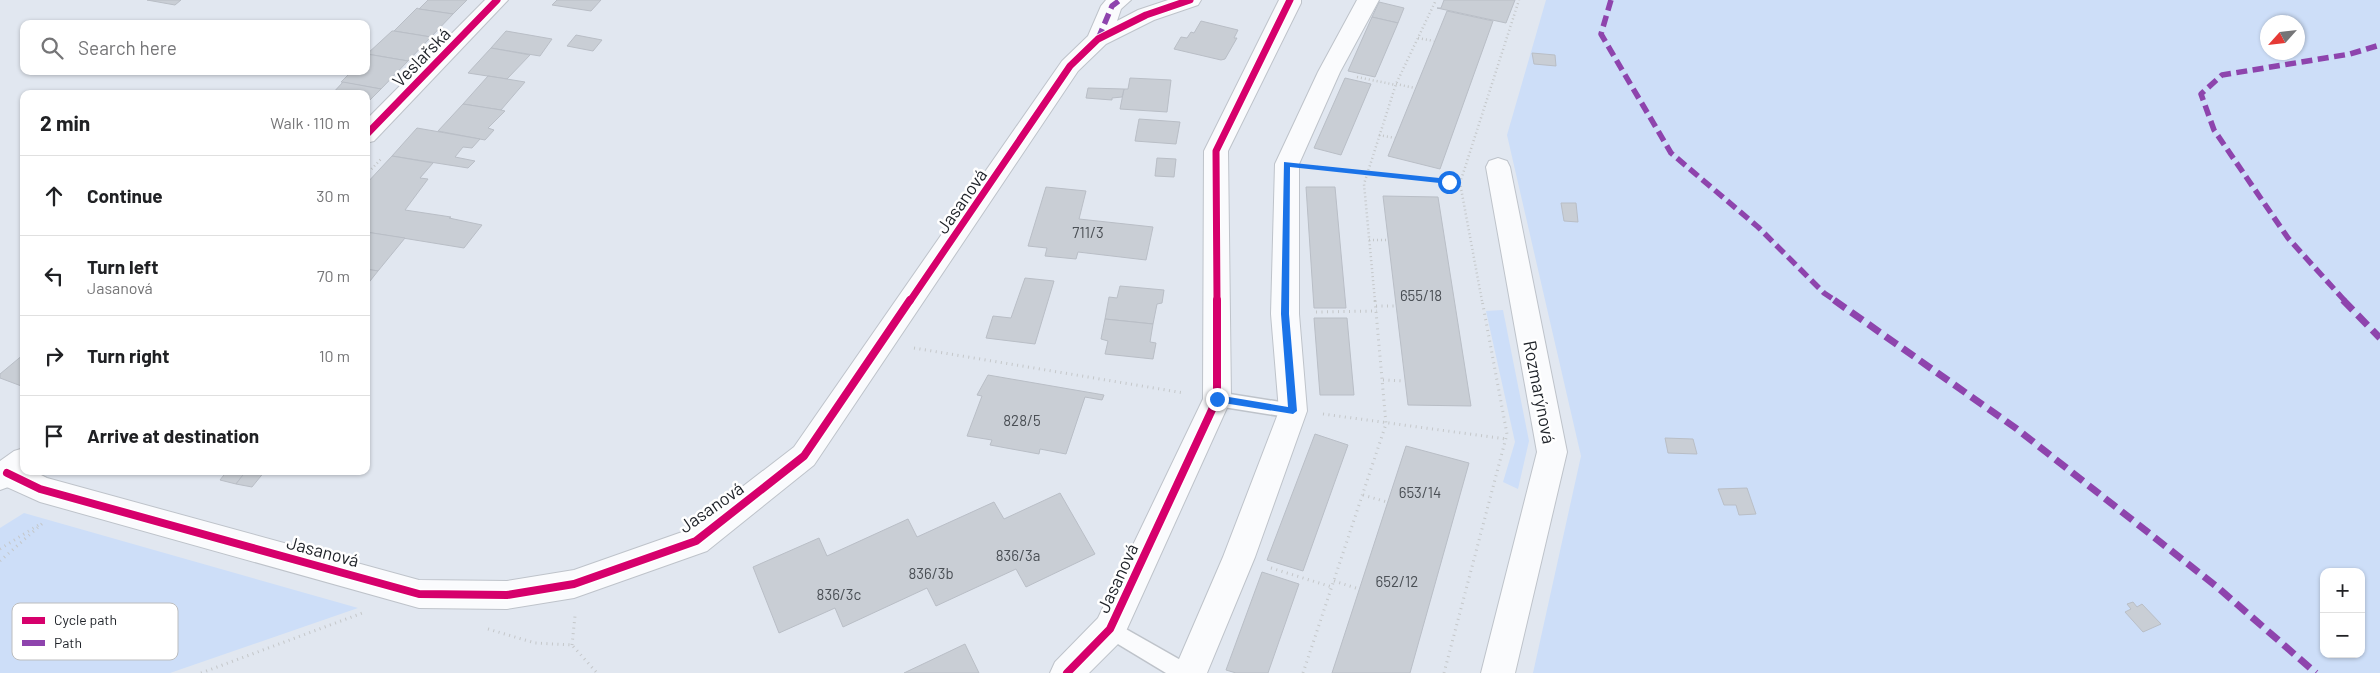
<!DOCTYPE html>
<html lang="en">
<head>
<meta charset="utf-8">
<style>
	:root { --surface:#fff; --page:#f2f2f2; --text:#202124; --muted:#757577; --line:#e0e0e0 }
	body { margin:0; font-family:Barlow,sans-serif; background:var(--page); color:var(--text) }
	.controls { position:absolute; right:15px; bottom:15px; display:grid; overflow:hidden; border-radius:10px; box-shadow:0 1px 4px #0004 }
	.controls button { width:45px; height:45px; display:grid; place-items:center; padding:0; border:0; border-bottom:1px solid var(--line); background:var(--surface); color:var(--text); font:25px sans-serif }
	.compass { position:absolute; left:2260px; top:15px; width:45px; height:45px; border-radius:50%; background:var(--surface); box-shadow:0 1px 4px #0004; rotate:243deg }
	.stop { position:absolute; width:15px; height:15px; margin:-11px; border:4px solid #1a73e8; border-radius:50%; background:#fff }
	.stop.end { background:#1a73e8; border-color:#fff; box-shadow:0 1px 5px #0008 }
	.list { margin:0; padding:0; list-style:none }
	h2 { display:flex; justify-content:space-between; align-items:center; height:65px; margin:0; padding:0 20px; font-size:21px }
	h2 small { font-size:16px; font-weight:400; color:var(--muted) }
	.list li { display:grid; grid-template-columns:32px 1fr auto; gap:15px; align-items:center; box-sizing:border-box; height:80px; padding:0 20px; border-top:1px solid var(--line) }
	.list b { display:block; font-size:19px; white-space:nowrap }
	.list p { margin:0; font-size:16px; white-space:nowrap; color:var(--muted) }
	.list em { font-size:16px; font-style:normal; color:var(--muted) }
	.icon { flex:none; width:28px; height:28px; fill:none; stroke:currentColor; stroke-width:2; stroke-linecap:round; stroke-linejoin:round }
	.map { position:relative; flex:none; width:2380px; height:673px; overflow:hidden }
	.search { position:absolute; background:var(--surface); box-shadow:0 1px 4px #0004; left:20px; top:20px; width:350px; height:55px; display:flex; align-items:center; gap:12px; box-sizing:border-box; padding:0 18px; border-radius:10px; color:var(--muted); font-size:19px }
	.panel { position:absolute; background:var(--surface); box-shadow:0 1px 4px #0004; left:20px; top:90px; width:350px; height:385px; border-radius:10px }
	.map>svg:first-child { display:block }
	.green { fill:#cddef8; fill-rule:evenodd }
	.building { fill:#c9ced5; stroke:#b9bec6 }
	.lines { fill:none; stroke-linecap:round; stroke-linejoin:round }
	.lane-casing { stroke:#bec3ca; stroke-width:3 }
	.street-casing { stroke:#bec3ca; stroke-width:2 }
	.secondary-casing { stroke:#bec3ca; stroke-width:2 }
	.path-far1 { stroke:#c4c7c9; stroke-width:2.5; stroke-dasharray:1 3; stroke-linecap:butt }
	.path { stroke:#c4c7c9; stroke-width:3; stroke-dasharray:1 4.5; stroke-linecap:butt }
	.lane { fill:#fafbfd; fill-rule:evenodd }
	.street { fill:#fafbfd; fill-rule:evenodd }
	.secondary { fill:#fafbfd; fill-rule:evenodd }
	.quiet-far1 { stroke:#8e44ad; stroke-width:5.5; stroke-dasharray:11 5.5; stroke-linecap:butt }
	.quiet { stroke:#8e44ad; stroke-width:7; stroke-dasharray:14 7; stroke-linecap:butt }
	.cycleway-far1-casing { stroke:#fff; stroke-width:9 }
	.cycleway-casing { stroke:#fff; stroke-width:11 }
	.cycleway-far1 { stroke:#d6006c; stroke-width:7 }
	.cycleway { stroke:#d6006c; stroke-width:8 }
	.route { fill:#1a73e8 }
	.labels { text-anchor:middle; dominant-baseline:central; stroke-width:5; stroke-linejoin:round; paint-order:stroke }
	.number-label { font-size:15px; fill:#4a4f55 }
	.street-label { font-size:18px; fill:#1e2228; stroke:#fff }
	.key { fill:#fff; stroke:#bcbdbe; stroke-width:1 }
	.key-label { font-size:14px; fill:#1e2228 }
</style>
</head>
<body>
<div class="map">
<svg width="2380" height="673" viewBox="0 0 2380 673">
	<rect width="100%" height="100%" fill="#e1e7f0"/>
	<!-- green -->
	<g class="green">
		<path d="M1546,0h834v673h-847l48,-217 -74,-321zM2268,22h30v30h-30zM2324,572h37v82h-37z"/>
		<polygon points="1503,310 1529,441 1518,489 1503,482 1515,442 1486,311"/>
		<polygon points="24,513 358,608 170,673 0,673 0,528"/>
	</g>
	<!-- building -->
	<g class="building">
		<polygon points="147,0 181,0 175,5"/>
		<polygon points="428,0 467,0 453,14 419,9"/>
		<polygon points="557,0 601,0 591,11 552,5"/>
		<polygon points="1444,0 1515,0 1506,23 1437,8 1441,8"/>
		<polygon points="1379,2 1404,8 1398,23 1372,17"/>
		<polygon points="417,8 419,9 453,14 431,37 394,31"/>
		<polygon points="1447,11 1493,21 1440,169 1388,156"/>
		<polygon points="1372,17 1398,23 1375,77 1348,71"/>
		<polygon points="1201,21 1238,30 1234,38 1237,38 1225,59 1221,60 1174,49 1181,37 1187,38 1191,32 1194,33"/>
		<polygon points="392,31 394,31 431,37 408,61 367,54"/>
		<polygon points="506,31 552,39 540,56 491,48"/>
		<polygon points="576,35 602,40 593,51 567,46"/>
		<polygon points="491,48 530,55 507,79 468,73"/>
		<polygon points="1532,53 1555,55 1556,66 1534,64"/>
		<polygon points="366,54 367,54 408,61 381,89 341,82 349,74 366,71"/>
		<polygon points="488,76 507,79 525,82 501,110 463,104"/>
		<polygon points="1130,78 1171,80 1167,112 1120,109 1124,89 1128,89"/>
		<polygon points="1345,78 1371,84 1341,155 1314,148"/>
		<polygon points="343,82 381,89 366,104 366,94 332,94"/>
		<polygon points="1088,88 1124,89 1122,97 1112,98 1112,100 1086,98"/>
		<polygon points="463,104 501,110 505,111 488,128 494,130 485,140 438,131"/>
		<polygon points="1139,119 1180,122 1176,144 1135,141"/>
		<polygon points="417,128 480,139 472,148 463,147 455,157 475,161 468,168 392,156"/>
		<polygon points="392,156 433,163 420,178 428,179 405,210 451,217 449,218 482,225 464,248 366,232 366,184"/>
		<polygon points="1157,158 1176,159 1174,177 1155,176"/>
		<polygon points="1046,187 1086,191 1079,219 1153,227 1146,260 1078,252 1076,259 1045,256 1047,248 1028,246"/>
		<polygon points="1306,187 1335,187 1346,308 1314,308"/>
		<polygon points="1383,196 1438,197 1471,406 1408,405"/>
		<polygon points="1561,203 1576,203 1578,222 1564,221"/>
		<polygon points="366,232 405,238 378,271 366,269"/>
		<polygon points="366,269 378,271 366,286"/>
		<polygon points="1025,278 1054,281 1035,344 986,338 993,316 1011,318"/>
		<polygon points="1120,286 1164,290 1162,303 1157,304 1153,324 1105,319 1109,297 1117,298"/>
		<polygon points="1314,318 1347,318 1354,395 1320,395"/>
		<polygon points="1105,319 1153,324 1150,342 1156,343 1153,359 1105,354 1108,341 1101,339"/>
		<polygon points="24,354 24,387 0,378 0,374"/>
		<polygon points="988,375 1104,395 1102,400 1085,397 1066,454 1040,449 1039,454 990,445 992,440 967,436 982,396 977,395"/>
		<polygon points="1315,434 1348,445 1303,571 1267,560"/>
		<polygon points="1665,438 1693,439 1697,454 1668,453"/>
		<polygon points="1406,446 1469,463 1410,673 1332,673"/>
		<polygon points="227,471 246,471 236,484 220,480"/>
		<polygon points="246,471 265,471 252,487 236,484"/>
		<polygon points="1747,488 1756,514 1739,515 1736,505 1724,505 1718,489"/>
		<polygon points="1060,493 1095,554 1026,587 1016,569 936,606 927,588 843,627 835,608 779,633 753,567 819,538 827,556 908,519 917,537 994,502 1004,519"/>
		<polygon points="1262,572 1299,584 1268,673 1236,673 1226,670"/>
		<polygon points="2133,602 2137,607 2142,604 2161,624 2143,632 2125,612 2131,609 2127,604"/>
		<polygon points="965,644 979,673 904,673"/>
	</g>
	<g class="lines">
		<!-- lane casing -->
		<g class="lane-casing">
			<g id="lane">
				<polygon points="1217,392 1293,404 1299,406 1302,411 1299,416 1293,418 1217,406 1211,404 1209,399 1211,394"/>
				<polygon points="1110,620 1191,666 1194,673 1166,673 1103,635 1100,629 1103,623"/>
			</g>
		</g>
		<!-- street casing -->
		<g class="street-casing">
			<g id="street">
				<polygon points="1106,0 1131,0 1121,9 1117,21 1138,10 1168,0 1201,0 1198,5 1154,20 1106,44 1078,71 814,465 707,551 574,598 507,609 419,608 40,502 0,484 0,463 7,460 24,467 24,471 33,471 47,478 419,580 507,581 574,570 685,531 794,447 1062,61 1088,36 1101,6"/>
				<polygon points="1279,0 1301,0 1301,3 1228,151 1231,399 1122,640 1089,673 1050,673 1055,662 1098,618 1203,399 1204,151"/>
				<polygon points="1357,0 1379,0 1340,72 1299,164 1299,314 1307,411 1255,557 1207,673 1173,673 1223,557 1279,411 1271,314 1275,164 1318,72"/>
				<polygon points="1498,158 1507,161 1510,167 1567,452 1515,673 1481,673 1537,452 1486,167 1489,161"/>
			</g>
		</g>
		<!-- secondary casing -->
		<g class="secondary-casing">
			<g id="secondary">
				<polygon points="485,0 508,0 374,141 366,143 366,120"/>
				<polygon points="24,448 24,471 31,471 11,486 0,490 0,461 14,451"/>
			</g>
		</g>
		<!-- path-far1 -->
		<g class="path-far1">
			<polyline points="1418,38 1434,41"/>
			<polyline points="1357,77 1396,85"/>
			<polyline points="1396,84 1415,88"/>
			<polyline points="1379,135 1395,138"/>
			<polyline points="1317,167 1460,183"/>
			<polyline points="366,175 381,159"/>
			<polyline points="1369,240 1388,240"/>
			<polyline points="1375,301 1364,184 1396,84 1436,0"/>
			<polyline points="1482,301 1460,183 1519,0"/>
		</g>
		<!-- path -->
		<g class="path">
			<polyline points="1376,306 1396,306"/>
			<polyline points="1316,312 1377,311"/>
			<polyline points="914,348 1184,393"/>
			<polyline points="1383,380 1405,381"/>
			<polyline points="1323,414 1506,439"/>
			<polyline points="1363,495 1387,502"/>
			<polyline points="0,549 40,524"/>
			<polyline points="0,561 44,522"/>
			<polyline points="1271,568 1332,587"/>
			<polyline points="1334,581 1359,589"/>
			<polyline points="488,629 535,643 572,645 597,673"/>
			<polyline points="572,645 575,616"/>
			<polyline points="201,673 365,612"/>
			<polyline points="1303,673 1386,424 1375,300"/>
			<polyline points="1444,673 1507,434 1482,300"/>
		</g>
		<!-- lane -->
		<use href="#lane" class="lane"/>
		<!-- street -->
		<use href="#street" class="street"/>
		<!-- secondary -->
		<use href="#secondary" class="secondary"/>
		<!-- quiet-far1 -->
		<g class="quiet-far1">
			<polyline points="1611,0 1601,34 1671,153 1758,227 1824,293 1836,301"/>
			<polyline points="1098,39 1112,6 1120,0"/>
			<polyline points="2345,301 2288,238 2214,130 2201,94 2222,75 2350,54 2380,45"/>
		</g>
		<!-- quiet -->
		<g class="quiet">
			<polyline points="1834,300 2017,429 2216,586 2316,673"/>
			<polyline points="2343,300 2380,338"/>
		</g>
		<!-- cycleway-far1 casing -->
		<g class="cycleway-far1-casing">
			<g id="cycleway-far1">
				<polyline points="366,135 497,0"/>
				<polyline points="910,301 1070,66 1098,39 1146,15 1190,0"/>
				<polyline points="1217,301 1216,151 1290,0"/>
			</g>
		</g>
		<!-- cycleway casing -->
		<g class="cycleway-casing">
			<g id="cycleway">
				<polyline points="7,473 40,489 419,594 507,595 574,584 696,541 804,456 910,300"/>
				<polyline points="1067,673 1110,629 1217,399 1217,300"/>
			</g>
		</g>
		<!-- cycleway-far1 -->
		<use href="#cycleway-far1" class="cycleway-far1"/>
		<!-- cycleway -->
		<use href="#cycleway" class="cycleway"/>
	</g>
	<!-- route -->
	<polygon class="route" points="1284,162 1449,179 1453,182 1449,184 1290,167 1289,314 1297,411 1293,414 1217,402 1213,399 1217,395 1288,407 1281,314"/>
	<g class="labels">
		<!-- number labels -->
		<g class="number-label">
			<text x="1088" y="232">711/3</text>
			<text x="1421" y="295">655/18</text>
			<text x="1022" y="420">828/5</text>
			<text x="1420" y="492">653/14</text>
			<text x="1018" y="555">836/3a</text>
			<text x="931" y="573">836/3b</text>
			<text x="1397" y="581">652/12</text>
			<text x="839" y="594">836/3c</text>
		</g>
		<!-- street labels -->
		<g class="street-label">
			<text transform="translate(421 57) rotate(-46)">Veslařská</text>
			<text transform="translate(961 201) rotate(-55)">Jasanová</text>
			<text transform="translate(1540 392) rotate(79)">Rozmarýnová</text>
			<text transform="translate(711 507) rotate(-35)">Jasanová</text>
			<text transform="translate(323 551) rotate(15)">Jasanová</text>
			<text transform="translate(1117 578) rotate(-65)">Jasanová</text>
		</g>
	</g>
	<!-- legend -->
	<rect x="12" y="603" width="166" height="57" rx="8" class="key"/>
	<rect x="22" y="617" width="23" height="7" fill="#d6006c"/>
	<rect x="22" y="640" width="23" height="6" fill="#8e44ad"/>
	<g class="key-label">
		<text x="54" y="625">Cycle path</text>
		<text x="54" y="648">Path</text>
	</g>
</svg>
<div class="controls">
<button>+</button>
<button>−</button>
</div>
<svg class="compass" viewBox="-18 -18 36 36"><path d="M0-13l5 13h-10z" fill="#e53935"/><path d="M0 13l5-13h-10z" fill="#757577"/></svg>
<div class="stop" style="left:1449px;top:182px"></div>
<div class="stop end" style="left:1217px;top:399px"></div>
<div class="search"><svg class="icon" aria-label="search" viewBox="0 0 24 24"><circle cx="10" cy="10" r="6"/><path d="M15 15l6 6"/></svg>Search here</div>
<section class="panel">
<h2>2 min<small>Walk · 110 m</small></h2>
<ul class="list">
<li><svg class="icon" aria-label="ahead" viewBox="0 0 24 24"><path d="M12 20V5M6 11l6-6 6 6"/></svg><div><b>Continue</b></div><em>30 m</em></li>
<li><svg class="icon" aria-label="left" viewBox="0 0 24 24"><path d="M17 20v-9H6M10 6l-5 5 5 5"/></svg><div><b>Turn left</b><p>Jasanová</p></div><em>70 m</em></li>
<li><svg class="icon" aria-label="right" viewBox="0 0 24 24"><path d="M7 20v-9h11M14 6l5 5-5 5"/></svg><div><b>Turn right</b></div><em>10 m</em></li>
<li><svg class="icon" aria-label="arrive" viewBox="0 0 24 24"><path d="M6 21V4h12l-3 4 3 4H6"/></svg><div><b>Arrive at destination</b></div></li>
</ul>
</section>
</div>
</body>
</html>
